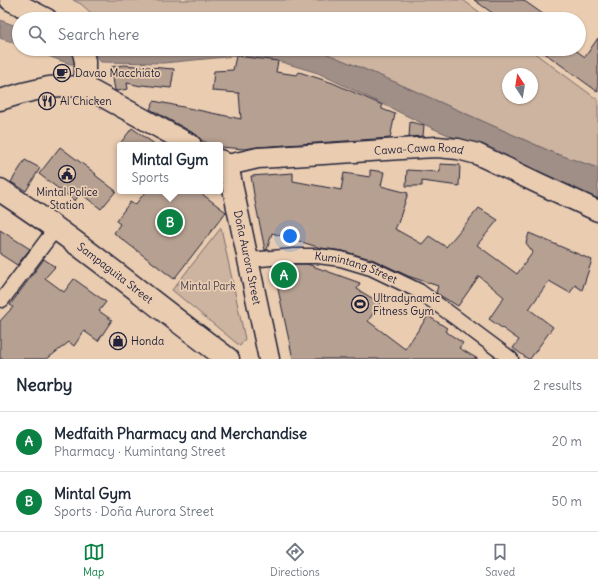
<!DOCTYPE html>
<html lang="en">
<head>
<meta charset="utf-8">
<style>
	:root { --surface:#fff; --page:#f2f2f3; --text:#1f2937; --muted:#747a83; --line:#e0e1e3; --accent:#0b8043 }
	body { margin:0; font-family:Delius,sans-serif; background:var(--page); color:var(--text) }
	.compass { position:absolute; left:502px; top:68px; width:36px; height:36px; border-radius:50%; background:var(--surface); box-shadow:0 1px 3px #0004; rotate:348deg }
	.you { position:absolute; left:290px; top:236px; width:14px; height:14px; margin:-10px; border:3px solid #fff; border-radius:50%; background:#1a73e8; box-shadow:0 0 0 6px #1a73e833 }
	.badge { display:grid; place-items:center; width:26px; height:26px; border-radius:50%; background:var(--accent); color:#fff; font-size:13px; font-weight:700 }
	.pin { position:absolute; translate:-50% -50%; border:2px solid #fff; box-shadow:0 1px 4px #0006 }
	.popup { position:absolute; left:117px; top:142px; width:106px; height:52px; box-sizing:border-box; display:grid; place-content:center; border-radius:4px; background:var(--surface); filter:drop-shadow(0 1px 3px #0005); font-size:13px; white-space:nowrap; color:var(--muted) }
	.popup b { font-size:15px; color:var(--text) }
	.popup::after { content:''; position:absolute; left:50%; top:100%; margin-left:-8px; border:8px solid transparent; border-top-color:var(--surface) }
	.list { margin:0; padding:0; list-style:none }
	h2 { display:flex; justify-content:space-between; align-items:center; height:52px; margin:0; padding:0 16px; font-size:17px }
	h2 small { font-size:13px; font-weight:400; color:var(--muted) }
	.list li { display:grid; grid-template-columns:26px 1fr auto; gap:12px; align-items:center; box-sizing:border-box; height:60px; padding:0 16px; border-top:1px solid var(--line) }
	.list b { display:block; font-size:15px; white-space:nowrap }
	.list p { margin:0; font-size:13px; white-space:nowrap; color:var(--muted) }
	.list em { font-size:13px; font-style:normal; color:var(--muted) }
	.icon { flex:none; width:22px; height:22px; fill:none; stroke:currentColor; stroke-width:2; stroke-linecap:round; stroke-linejoin:round }
	.map { position:relative; flex:none; width:598px; height:359px; overflow:hidden }
	.search { position:absolute; background:var(--surface); box-shadow:0 1px 3px #0004; left:12px; right:12px; top:12px; height:44px; display:flex; align-items:center; gap:10px; box-sizing:border-box; padding:0 14px; border-radius:22px; color:var(--muted); font-size:15px }
	.sheet { height:172px; background:var(--surface) }
	nav { display:flex; justify-content:space-around; align-items:center; box-sizing:border-box; height:56px; border-top:1px solid var(--line); background:var(--surface); font-size:11px; color:var(--muted) }
	nav a { display:grid; justify-items:center; gap:2px }
	nav .on { color:var(--accent) }
	.map>svg:first-child { display:block }
	.green { fill:#cdb4a0; stroke:#786b6e; fill-rule:evenodd }
	.water { fill:#a08f86; stroke:#6e6368 }
	.building { fill:#b6a091; stroke:#22223b }
	.lines { fill:none; stroke-linecap:round; stroke-linejoin:round }
	.street-casing { stroke:#22223b; stroke-width:17 }
	.secondary-casing { stroke:#22223b; stroke-width:23 }
	.highway-casing { stroke:#22223b; stroke-width:25 }
	.street { stroke:#eacdb1; stroke-width:14 }
	.secondary { stroke:#eacdb1; stroke-width:20 }
	.highway { stroke:#eacdb1; stroke-width:22 }
	.labels { text-anchor:middle; dominant-baseline:central; stroke-width:3.5; stroke-linejoin:round; paint-order:stroke }
	.poi-label { font-size:11px; fill:#22223b; stroke:#eacdb1; text-anchor:start }
	.street-label { font-size:11px; fill:#22223b; stroke:#eacdb1 }
	.park-label { font-size:11px; fill:#443f4f; stroke:#eacdb1 }
</style>
</head>
<body>
<div class="map">
<svg width="598" height="359" viewBox="0 0 598 359">
	<rect width="100%" height="100%" fill="#eacdb1"/>
	<filter id="ink" filterUnits="userSpaceOnUse"><feTurbulence type="fractalNoise" baseFrequency=".025" numOctaves="2"/><feDisplacementMap in="SourceGraphic" scale="8" xChannelSelector="R" yChannelSelector="G"/><feConvolveMatrix kernelMatrix="1 2 1 2 8 2 1 2 1" color-interpolation-filters="sRGB"/></filter>
	<g filter="url(#ink)">
		<!-- green -->
		<g class="green">
			<polygon points="73,0 463,0 489,19 98,19 81,4"/>
			<path d="M309,49h220l69,51v68l-44,-15 -166,-74 -63,-26zM508,74h24v24h-24z"/>
			<polygon points="221,228 245,339 240,346 172,290"/>
		</g>
		<!-- water -->
		<g class="water">
			<polygon points="0,20 19,27 19,45 0,38"/>
			<polygon points="29,49 74,49 76,61 74,64 70,64"/>
			<path d="M97,49h212l16,4 63,26 166,74 44,15v31l-166,-71 -114,-55 -40,-12 -42,-5 -73,7 -62,-1c-5,-4 -7,-8 -4,-13z"/>
		</g>
		<!-- building -->
		<g class="building">
			<polygon points="474,0 523,0 550,19 501,19"/>
			<polygon points="598,38 598,92 539,49 574,49 585,57"/>
			<polygon points="236,56 278,61 276,72 297,75 299,72 333,83 382,105 382,109 395,114 390,138 257,147 245,149 220,147 220,145 211,145 201,140 197,135 150,109 154,101 241,119 239,93 212,91 214,71 233,70"/>
			<polygon points="124,65 174,69 171,88 142,85 141,86 127,83 128,89 117,91 115,90 111,67"/>
			<polygon points="410,122 424,125 423,136 409,137"/>
			<polygon points="132,128 156,145 119,145"/>
			<polygon points="60,147 96,174 95,175 116,191 101,209 80,193 75,201 39,174"/>
			<polygon points="25,160 40,168 26,191 11,182"/>
			<polygon points="440,164 460,165 459,186 422,181 422,186 406,186 407,170 440,172"/>
			<polygon points="370,170 384,172 381,186 408,193 398,223 395,229 422,244 429,236 446,247 479,208 498,220 477,245 517,274 533,252 526,243 529,233 592,260 582,290 575,285 570,293 549,281 529,309 553,327 530,359 528,359 513,348 519,340 489,319 504,297 479,276 458,306 436,293 438,286 408,276 374,260 343,251 321,248 272,233 267,250 265,250 255,201 251,176 293,173 293,181 341,190 344,173 370,177"/>
			<polygon points="146,191 198,191 226,212 174,279 114,233 120,224 116,221 130,202 135,205"/>
			<polygon points="0,230 30,249 17,265 0,254"/>
			<polygon points="44,259 55,267 45,278 64,292 74,279 106,302 99,311 112,320 98,341 84,331 74,346 69,342 47,359 0,359 0,321 13,307 10,305"/>
			<polygon points="294,264 307,264 360,283 357,289 380,303 368,321 405,349 428,316 447,328 445,331 463,343 459,348 478,359 293,359 273,266"/>
		</g>
		<g class="lines">
			<!-- street casing -->
			<g class="street-casing">
				<g id="street">
					<path id="s1" d="M249,260l45,-4h24l23,3 30,9 48,23 37,27 55,41"/>
					<polyline points="2,300 56,228"/>
				</g>
			</g>
			<!-- secondary casing -->
			<g class="secondary-casing">
				<g id="secondary">
					<polyline points="10,0 47,19"/>
					<polyline points="82,49 85,61 85,87"/>
					<polyline points="0,100 23,93 49,87 62,86 85,87 191,145"/>
					<path id="s2" d="M220,160l8,5 41,194"/>
					<path id="s3" d="M228,165l30,-7 18,-1 141,-9 20,-1 21,2 19,5 63,30 58,27"/>
				</g>
			</g>
			<!-- highway casing -->
			<g class="highway-casing">
				<g id="highway">
					<path id="s4" d="M0,190c79,51 152,113 228,169"/>
				</g>
			</g>
			<!-- street -->
			<use href="#street" class="street"/>
			<!-- secondary -->
			<use href="#secondary" class="secondary"/>
			<!-- highway -->
			<use href="#highway" class="highway"/>
		</g>
	</g>
	<!-- icons -->
	<defs>
		<g id="cafe-ring" transform="scale(0.9)"><circle r="9.5" fill="#eacdb1" stroke="#22223b" stroke-width="1.5"/><path d="M-5.5-4.5H6V0H3Q3 3.5 0 3.5H-2.5Q-5.5 3.5-5.5 0ZM3-3.2v2h1.7v-2ZM-6 4.5H4V6H-6Z" fill="#22223b"/></g>
		<g id="restaurant-ring" transform="scale(0.9)"><circle r="9.5" fill="#eacdb1" stroke="#22223b" stroke-width="1.5"/><path d="M-5-6h1v4h1v-4h1v4h1v-4h1v5L-1.5 .5V6h-2V.5L-5-1ZM5-6V6H3V1.5H1.5Q1.5-4 5-6Z" fill="#22223b"/></g>
		<g id="civic-ring" transform="scale(0.9)"><circle r="9.5" fill="#eacdb1" stroke="#22223b" stroke-width="1.5"/><path d="M-.6-6.5H3V-4.5H.6V-3L4-1V1h2V6H-6V1h2V-1L-.6-3ZM-1.2 2.5V6h2.4V2.5Z" fill="#22223b"/></g>
		<g id="stadium-ring" transform="scale(0.9)"><circle r="9.5" fill="#eacdb1" stroke="#22223b" stroke-width="1.5"/><path d="M0-5a6.5 5 0 1 0 0 10a6.5 5 0 1 0 0-10ZM-3.5-1.8h7v3.6h-7Z" fill="#22223b"/></g>
		<g id="shop-ring" transform="scale(0.9)"><circle r="9.5" fill="#eacdb1" stroke="#22223b" stroke-width="1.5"/><path d="M-5-2.5h2.3a2.7 3.5 0 0 1 5.4 0H5L5.5 6h-11ZM-1.5-2.5h3a1.5 2.3 0 0 0-3 0Z" fill="#22223b"/></g>
	</defs>
	<g fill-rule="evenodd">
		<use href="#cafe-ring" x="62" y="73"/>
		<use href="#restaurant-ring" x="47" y="101"/>
		<use href="#civic-ring" x="67" y="174"/>
		<use href="#stadium-ring" x="360" y="304"/>
		<use href="#shop-ring" x="118" y="341"/>
	</g>
	<g class="labels">
		<!-- poi labels -->
		<g class="poi-label">
			<text x="75" y="73">Davao Macchiato</text>
			<text x="60" y="101">Al Chicken</text>
			<text x="67" y="192" text-anchor="middle">Mintal Police<tspan x="67" dy="13">Station</tspan></text>
			<text x="373" y="298">Ultradynamic<tspan x="373" dy="13">Fitness Gym</tspan></text>
			<text x="131" y="341">Honda</text>
		</g>
		<!-- street labels -->
		<g class="street-label">
			<text stroke="none"><textPath href="#s3" startOffset="192">Cawa-Cawa Road</textPath></text>
			<text stroke="none"><textPath href="#s2" startOffset="104">Doña Aurora Street</textPath></text>
			<text stroke="none"><textPath href="#s1" startOffset="109">Kumintang Street</textPath></text>
			<text stroke="none"><textPath href="#s4" startOffset="142">Sampaguita Street</textPath></text>
		</g>
		<!-- park labels -->
		<g class="park-label">
			<text x="208" y="286">Mintal Park</text>
		</g>
	</g>
</svg>
<svg class="compass" viewBox="-18 -18 36 36"><path d="M0-13l5 13h-10z" fill="#e53935"/><path d="M0 13l5-13h-10z" fill="#747a83"/></svg>
<div class="you"></div>
<div class="pin badge" style="left:284px;top:275px">A</div>
<div class="pin badge" style="left:170px;top:222px">B</div>
<div class="popup"><b>Mintal Gym</b>Sports</div>
<div class="search"><svg class="icon" aria-label="search" viewBox="0 0 24 24"><circle cx="10" cy="10" r="6"/><path d="M15 15l6 6"/></svg>Search here</div>
</div>
<section class="sheet">
<h2>Nearby<small>2 results</small></h2>
<ul class="list">
<li><span class="badge">A</span><div><b>Medfaith Pharmacy and Merchandise</b><p>Pharmacy · Kumintang Street</p></div><em>20 m</em></li>
<li><span class="badge">B</span><div><b>Mintal Gym</b><p>Sports · Doña Aurora Street</p></div><em>50 m</em></li>
</ul>
</section>
<nav>
<a class="on"><svg class="icon" aria-label="map" viewBox="0 0 24 24"><path d="M3 6l6-2 6 2 6-2v14l-6 2-6-2-6 2zM9 4v14M15 6v14"/></svg>Map</a>
<a><svg class="icon" aria-label="directions" viewBox="0 0 24 24"><path d="M12 3l9 9-9 9-9-9zM9 14v-3h6M13 9l2 2-2 2"/></svg>Directions</a>
<a><svg class="icon" aria-label="saved" viewBox="0 0 24 24"><path d="M7 4h10v16l-5-4-5 4z"/></svg>Saved</a>
</nav>
</body>
</html>
